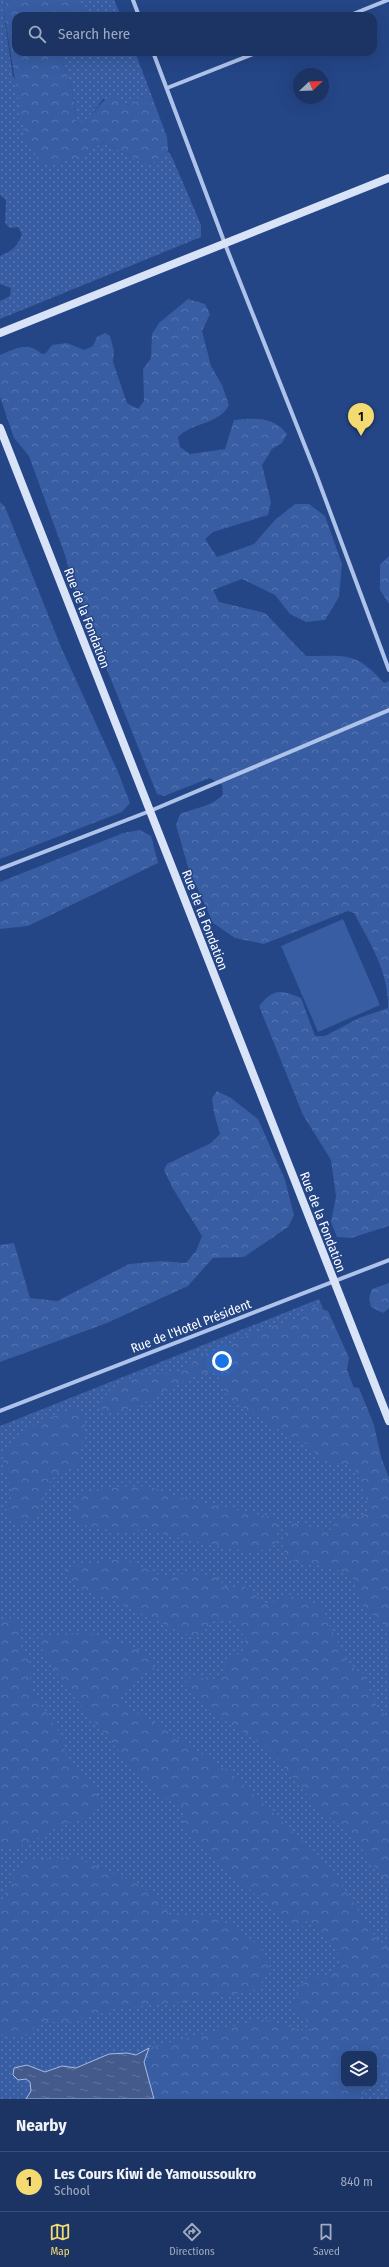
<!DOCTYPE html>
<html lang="en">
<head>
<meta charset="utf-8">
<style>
	:root { --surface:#1b3464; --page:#283f6d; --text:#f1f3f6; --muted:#a0aabf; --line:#394f78; --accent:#f3db72 }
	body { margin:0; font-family:"Fira Sans Condensed",sans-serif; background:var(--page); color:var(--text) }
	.controls { position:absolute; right:12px; bottom:12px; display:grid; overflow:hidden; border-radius:8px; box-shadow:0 4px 16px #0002 }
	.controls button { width:36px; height:36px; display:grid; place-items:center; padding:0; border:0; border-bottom:1px solid var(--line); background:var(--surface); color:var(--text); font:20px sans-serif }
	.compass { position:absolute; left:293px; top:68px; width:36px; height:36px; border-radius:50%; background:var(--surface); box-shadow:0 4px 16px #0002; rotate:67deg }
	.you { position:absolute; left:222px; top:1361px; width:14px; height:14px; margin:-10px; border:3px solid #fff; border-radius:50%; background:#1a73e8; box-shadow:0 0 0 6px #1a73e833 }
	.badge { display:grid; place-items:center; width:26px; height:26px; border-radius:50%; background:var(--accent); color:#111; font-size:13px; font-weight:700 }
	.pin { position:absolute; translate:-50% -33px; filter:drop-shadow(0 1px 2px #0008) }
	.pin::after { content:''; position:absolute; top:21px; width:14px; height:12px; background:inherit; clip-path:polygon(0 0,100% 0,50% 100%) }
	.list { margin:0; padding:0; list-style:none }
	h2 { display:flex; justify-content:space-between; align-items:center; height:52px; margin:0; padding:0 16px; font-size:17px }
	h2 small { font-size:13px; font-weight:400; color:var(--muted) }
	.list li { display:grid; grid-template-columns:26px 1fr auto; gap:12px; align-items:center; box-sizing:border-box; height:60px; padding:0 16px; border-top:1px solid var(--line) }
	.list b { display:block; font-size:15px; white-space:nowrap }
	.list p { margin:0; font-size:13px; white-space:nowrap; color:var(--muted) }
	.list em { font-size:13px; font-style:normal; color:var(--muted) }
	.icon { flex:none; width:22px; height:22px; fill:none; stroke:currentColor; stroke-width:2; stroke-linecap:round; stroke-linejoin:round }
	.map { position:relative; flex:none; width:389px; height:2099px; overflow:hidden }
	.search { position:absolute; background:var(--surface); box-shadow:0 4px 16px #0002; left:12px; right:12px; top:12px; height:44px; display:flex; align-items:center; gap:10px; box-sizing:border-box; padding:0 14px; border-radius:12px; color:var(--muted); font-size:15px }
	.sheet { height:112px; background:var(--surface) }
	nav { display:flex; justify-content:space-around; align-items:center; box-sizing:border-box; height:56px; border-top:1px solid var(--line); background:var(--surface); font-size:11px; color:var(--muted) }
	nav a { display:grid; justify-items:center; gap:2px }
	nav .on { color:var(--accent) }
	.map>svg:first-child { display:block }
	.grass { fill:url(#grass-dots); fill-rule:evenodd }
	.forest { fill:url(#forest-crowns); fill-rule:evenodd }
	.park { fill:#385da3 }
	.water { fill:url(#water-ripples); stroke:#a3bce9 }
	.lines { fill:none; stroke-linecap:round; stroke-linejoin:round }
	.street { stroke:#aec3e9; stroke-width:4 }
	.secondary { stroke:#d9e3f7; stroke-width:8 }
	.labels { text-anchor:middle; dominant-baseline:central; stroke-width:3; stroke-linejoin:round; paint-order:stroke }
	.street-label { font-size:13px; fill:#fff; stroke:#244586 }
</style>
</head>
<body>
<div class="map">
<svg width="389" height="2099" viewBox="0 0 389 2099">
	<defs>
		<pattern id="grass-dots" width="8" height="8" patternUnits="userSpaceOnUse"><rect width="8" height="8" fill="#385da3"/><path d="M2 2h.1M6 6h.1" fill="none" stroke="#5675b1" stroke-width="1.8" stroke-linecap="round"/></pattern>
		<pattern id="forest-crowns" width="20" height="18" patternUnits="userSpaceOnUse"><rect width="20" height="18" fill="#385da3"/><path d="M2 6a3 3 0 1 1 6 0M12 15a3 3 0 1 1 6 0" fill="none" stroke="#5675b1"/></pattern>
		<pattern id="water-ripples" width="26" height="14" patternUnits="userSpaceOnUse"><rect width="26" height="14" fill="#435a8a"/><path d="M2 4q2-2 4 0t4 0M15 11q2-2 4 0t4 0" fill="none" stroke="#5f739c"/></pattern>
	</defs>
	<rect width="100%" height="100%" fill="#244586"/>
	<!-- grass -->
	<g class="grass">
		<path d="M0,0h9l-6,7 10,70 63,82 16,-12 13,-4 31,16 15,5 17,-13 4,6 29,68v12l-201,82v-18l10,-5 1,-8 -11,-4v-28c12,-5 18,-10 22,-22l-4,-7 -8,1 -5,-5 1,-23 -6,-5z"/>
		<polygon points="73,0 114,0 121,16 92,16 91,13 75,4"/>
		<polygon points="59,52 135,52 154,102 142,96 129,105 103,99 87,121 77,124 72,89"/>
		<path d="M319,1299l70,179v621h-389v-673zM344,2054h30v30h-30z"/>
	</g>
	<!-- forest -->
	<g class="forest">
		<path d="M9,0h64l2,4 12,3 5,9h-76v36h43l13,37 5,35c20,-6 18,-22 36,-28l8,6 8,3 13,-9 12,6 13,35 1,14 -17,13 -15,-5 -31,-16 -13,4 -15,12 -34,6 -18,-25 -22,-133z"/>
		<path d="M188,299l17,5 5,10 -8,17 9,35 11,19 7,20c-10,20 -37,17 -51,32l2,10 10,7 35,-5 9,-29c21,-2 39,-4 53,14l-5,9 -10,6 -10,16 9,37 -3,13 -55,17 -8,7 12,18 37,-13 21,-24 20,-16h14l16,12 17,48 -3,33 -14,23 -19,2 -16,-8 -15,-19 -33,-16 -29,11 6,12 46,11 41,43c40,0 50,-5 78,27l5,-2v545l-38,12 -14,-1 -6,-15 5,-25 -5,-37 -28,-45 -44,-109c15,-18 21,-16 42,-8l14,38h10l34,-18 29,-10c1,-36 -18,-65 -34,-95l-6,-2 -84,33 -29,-6 -22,-15 -25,-56 -12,-42 4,-11c17,-7 28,-6 43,-19l-1,-10 -12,-7 -46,18 -7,-2 -82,-204 -10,-35 -36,-99 -15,-18 -14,-41v-42l2,-1c15,-6 26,-12 40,0l4,-1 6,-8 15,-2 17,7 9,-4 4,-9 8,-4 5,3 4,15 -1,11 14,41 11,6 6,-8 -1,-32 8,-11 1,-24 7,-11z"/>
		<polygon points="0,502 5,507 61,647 118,772 130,803 122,812 0,859"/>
		<polygon points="389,556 389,604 380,590 380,565"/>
		<polygon points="140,830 151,836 158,863 28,926 0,929 0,882 123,833"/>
		<polygon points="217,1091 231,1098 258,1119 285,1180 294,1215 288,1227 244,1257 213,1258 188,1286 107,1323 0,1362 0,1245 14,1243 30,1298 57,1301 129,1264 161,1261 186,1263 196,1251 202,1236 172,1187 164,1170 167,1164 211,1143 220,1134 214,1113 212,1098"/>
		<polygon points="389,1283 389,1308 383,1313 371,1307 369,1298 372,1289"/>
		<path d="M307,1304l21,7 21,47 -2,12 6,17 6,1 15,37 8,36 7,17v150l-7,-4 -21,-20 -7,-25 -18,-10 -45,-9 -7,-5c1,-11 -1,-26 8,-33l32,8h7l3,-4 1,-10 9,-2 12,7 15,-11 -15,-39 -6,-7c-19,3 -32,-5 -42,-20l-10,-2 -70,-44 -12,-26c-20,-2 -62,28 -82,35 -9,3 -19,4 -27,6l-8,-7 2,-6 11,-12 25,-13 38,-2 17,-9 7,-8 25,-9 31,-15 46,-15z"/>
		<path d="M77,1407l9,10 -7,48c-9,3 -20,5 -26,13 -15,18 -5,40 -36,46l-7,-5 -4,-8c12,-27 1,-26 -3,-49 -3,-28 55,-47 74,-55z"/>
		<path d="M147,1486l35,12 93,20 3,6 -2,19 -20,10 -87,-17 -16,-6 -11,-2 -9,5 -13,-1 -42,-8 -7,-9c2,-8 6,-17 13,-21 14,-9 46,-7 63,-8z"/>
		<path d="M111,1559l17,2 34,15 30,-3 16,2 8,2 13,12 14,-4 21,18h7l19,-7 30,9 29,60 14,9 12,29 7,9 7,5v169l-35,-48 -36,-30 -50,-60 -47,-30 -31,-26 -5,-9 6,-6 24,2c14,-12 9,-20 28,-27l3,-14 -16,-18 -11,-2 -8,5 -12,13 -11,-1 -74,-34 -36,-13 -7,-9 -4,-9c12,-7 30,-6 44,-11z"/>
		<polygon points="11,1618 18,1622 20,1629 21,1646 31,1666 30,1680 32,1692 60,1733 68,1760 82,1772 96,1790 101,1805 83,1818 64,1824 23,1846 4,1849 0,1846 0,1622"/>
		<path d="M86,1632l44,14 20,11 4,12c-13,4 -29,17 -35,29l6,10 22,10 85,56 97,92 47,72 13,10v131l-22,9 -8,11h-205l-10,-37 5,-14 112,-29 44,12 7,-1 -7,-13 -12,-10 5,-19 12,-10 20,-4 11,-8c-3,-22 -17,-33 -35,-45l-5,7 -9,-1 -102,-90 -7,-15 2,-14 -33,-17 -86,-104 -26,-41 -2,-8zM344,2054h30v30h-30z"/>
		<path d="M76,1857c23,12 50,19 72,34 9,7 16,17 23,25h41l22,11 27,20 8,22 -11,20 -45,10 -95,9 -49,14h-28l-14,12 -21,5 -6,-7v-128l15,-28 16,-16z"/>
	</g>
	<!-- park -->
	<polygon class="park" points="343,919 380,1005 318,1032 281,946"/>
	<!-- water -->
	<polygon class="water" points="149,2048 144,2062 154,2099 26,2099 31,2091 30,2082 26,2079 18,2080 13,2075 14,2068 27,2065 45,2072 62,2066 76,2068 109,2054 127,2053 136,2055"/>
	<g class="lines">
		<!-- street -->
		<g class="street">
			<polyline points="133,0 139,16"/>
			<polyline points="348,16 388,0"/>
			<polyline points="153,52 225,244 316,474 389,670"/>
			<polyline points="167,88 258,52"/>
			<polyline points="0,869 150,811 389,710"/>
			<polyline points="0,1411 389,1260"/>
		</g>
		<!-- secondary -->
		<g class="secondary">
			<polyline points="0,333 389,178"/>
			<polyline points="0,428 389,1421"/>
		</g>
	</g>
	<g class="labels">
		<!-- street labels -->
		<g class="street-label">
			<text transform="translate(87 618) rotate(69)">Rue de la Fondation</text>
			<text transform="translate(205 920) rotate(69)">Rue de la Fondation</text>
			<text transform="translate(323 1222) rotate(69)">Rue de la Fondation</text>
			<text transform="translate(191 1326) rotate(-21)">Rue de l'Hotel Président</text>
		</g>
	</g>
</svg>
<div class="controls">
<button><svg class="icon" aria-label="layers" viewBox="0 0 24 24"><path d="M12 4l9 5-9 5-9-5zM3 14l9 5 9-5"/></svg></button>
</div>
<svg class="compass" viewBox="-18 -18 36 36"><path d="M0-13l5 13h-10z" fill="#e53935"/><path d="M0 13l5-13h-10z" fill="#a0aabf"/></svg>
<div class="you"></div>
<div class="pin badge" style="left:361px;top:436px">1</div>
<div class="search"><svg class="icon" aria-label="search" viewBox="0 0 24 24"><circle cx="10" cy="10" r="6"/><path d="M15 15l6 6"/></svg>Search here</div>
</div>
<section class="sheet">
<h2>Nearby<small></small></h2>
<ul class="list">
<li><span class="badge">1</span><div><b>Les Cours Kiwi de Yamoussoukro</b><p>School</p></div><em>840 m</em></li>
</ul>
</section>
<nav>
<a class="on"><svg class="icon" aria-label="map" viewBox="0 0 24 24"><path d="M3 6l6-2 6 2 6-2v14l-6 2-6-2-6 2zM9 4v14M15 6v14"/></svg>Map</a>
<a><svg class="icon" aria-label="directions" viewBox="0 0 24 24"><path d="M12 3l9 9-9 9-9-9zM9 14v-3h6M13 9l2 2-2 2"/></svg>Directions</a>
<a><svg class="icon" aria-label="saved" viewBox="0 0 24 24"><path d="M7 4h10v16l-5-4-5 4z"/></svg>Saved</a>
</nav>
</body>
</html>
